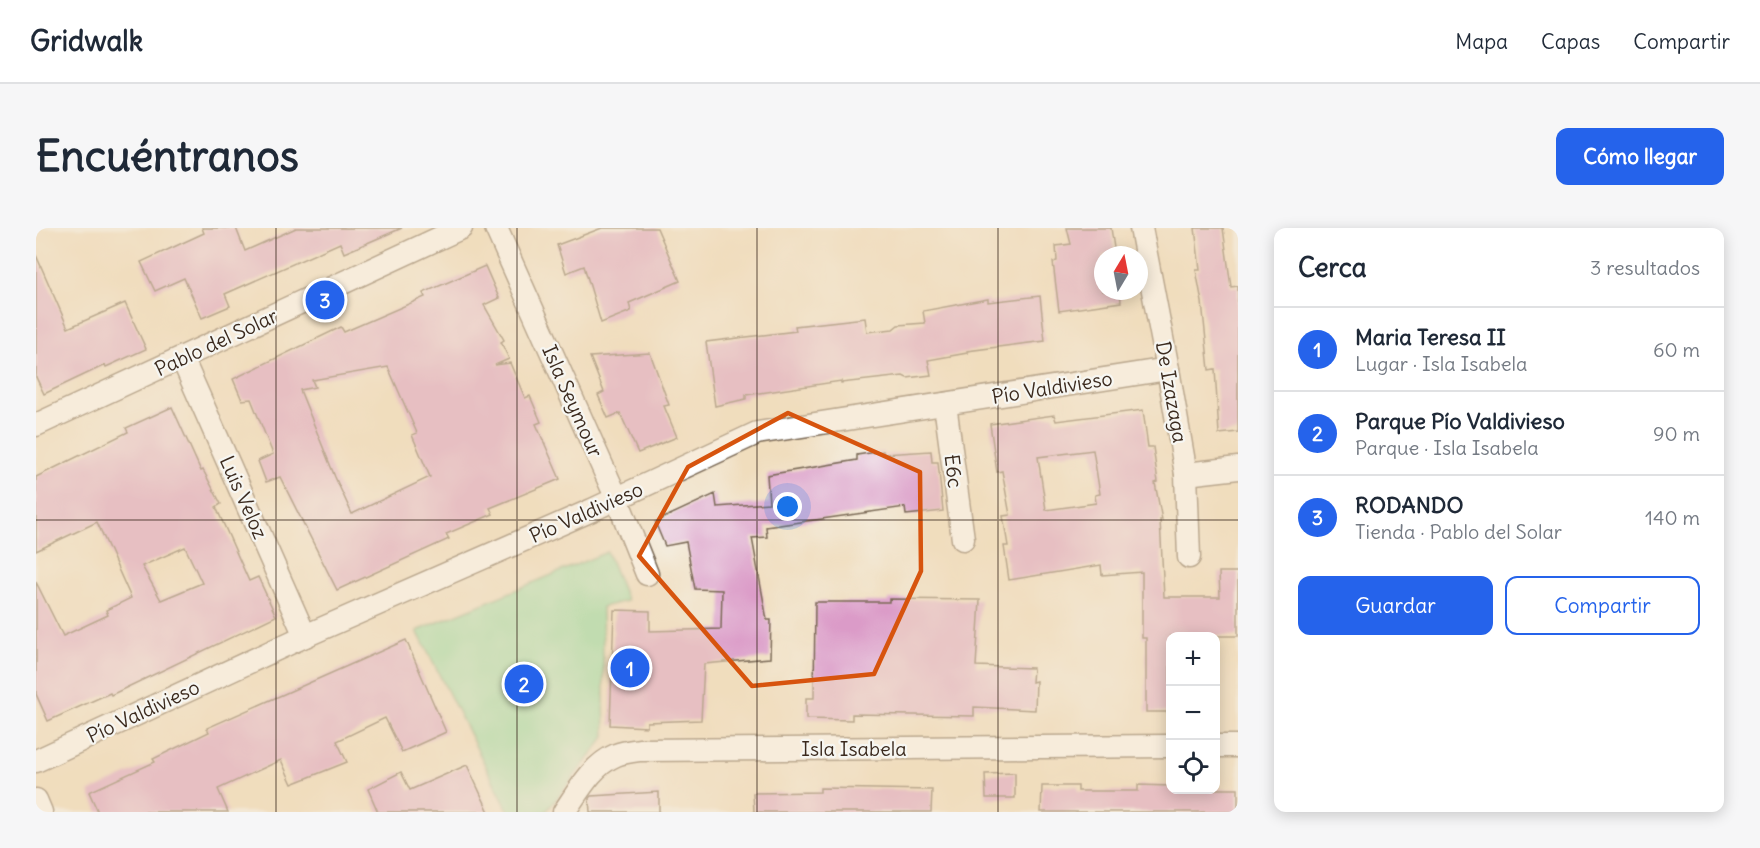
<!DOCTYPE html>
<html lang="es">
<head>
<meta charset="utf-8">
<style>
	:root { --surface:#fff; --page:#f6f6f7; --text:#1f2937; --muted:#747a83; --line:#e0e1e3; --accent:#2563eb }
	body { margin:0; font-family:Delius,sans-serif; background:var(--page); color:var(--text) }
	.controls { position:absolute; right:18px; bottom:18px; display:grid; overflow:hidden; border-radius:12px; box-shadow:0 3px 15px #0003 }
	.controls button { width:54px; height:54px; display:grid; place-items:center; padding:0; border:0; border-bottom:2px solid var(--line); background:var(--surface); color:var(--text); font:30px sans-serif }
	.compass { position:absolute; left:1058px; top:18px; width:54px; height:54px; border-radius:50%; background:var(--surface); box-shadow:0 3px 15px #0003; rotate:10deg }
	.you { position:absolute; left:752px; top:279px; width:21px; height:21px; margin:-15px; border:4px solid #fff; border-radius:50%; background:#1a73e8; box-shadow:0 0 0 9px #1a73e833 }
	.badge { display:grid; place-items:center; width:39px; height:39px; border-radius:50%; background:var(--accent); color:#fff; font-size:20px; font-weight:700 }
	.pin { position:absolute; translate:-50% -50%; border:3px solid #fff; box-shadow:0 2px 6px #0006 }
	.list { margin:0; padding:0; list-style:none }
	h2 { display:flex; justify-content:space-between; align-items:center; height:78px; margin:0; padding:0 24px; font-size:26px }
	h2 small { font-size:20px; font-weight:400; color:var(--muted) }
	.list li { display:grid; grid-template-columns:39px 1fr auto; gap:18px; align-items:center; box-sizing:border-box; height:84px; padding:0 24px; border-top:2px solid var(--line) }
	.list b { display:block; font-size:22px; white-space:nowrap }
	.list p { margin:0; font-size:20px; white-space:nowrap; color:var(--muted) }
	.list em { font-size:20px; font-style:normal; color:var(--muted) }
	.actions { display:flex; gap:12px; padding:18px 24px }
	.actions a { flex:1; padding:14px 0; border:2px solid var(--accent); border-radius:12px; text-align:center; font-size:21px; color:var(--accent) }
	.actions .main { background:var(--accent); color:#fff }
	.icon { flex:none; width:33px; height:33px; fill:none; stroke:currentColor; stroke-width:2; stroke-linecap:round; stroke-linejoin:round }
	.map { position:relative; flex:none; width:1202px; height:584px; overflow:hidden; border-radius:12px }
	header { display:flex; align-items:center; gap:36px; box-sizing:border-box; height:84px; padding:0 30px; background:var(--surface); border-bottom:2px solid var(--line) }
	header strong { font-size:28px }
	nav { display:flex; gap:33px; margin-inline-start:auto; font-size:21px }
	.intro { display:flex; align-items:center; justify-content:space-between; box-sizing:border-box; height:144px; padding:0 36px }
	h1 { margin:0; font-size:42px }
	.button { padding:15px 27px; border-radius:12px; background:var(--accent); color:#fff; font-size:21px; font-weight:700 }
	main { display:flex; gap:36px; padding:0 36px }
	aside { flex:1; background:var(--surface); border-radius:12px; box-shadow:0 3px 15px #0003 }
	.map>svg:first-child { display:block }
	.green { fill:#88dc9f; stroke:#62835e; stroke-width:1.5 }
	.building { fill:#db9bc8; fill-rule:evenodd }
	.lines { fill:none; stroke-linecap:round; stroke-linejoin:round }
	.minor-casing { stroke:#7a6956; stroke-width:25 }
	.minor { stroke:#fff; stroke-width:22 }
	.marked { fill:none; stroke:#d7540e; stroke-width:4.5; stroke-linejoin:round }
	.grid { fill:none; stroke:#3b2a1e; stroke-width:1.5; stroke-opacity:0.55 }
	.labels { text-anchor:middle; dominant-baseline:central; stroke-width:4.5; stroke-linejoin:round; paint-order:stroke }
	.street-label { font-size:20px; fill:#3b2a1e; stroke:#f6f6f2 }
</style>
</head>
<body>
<header>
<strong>Gridwalk</strong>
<nav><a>Mapa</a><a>Capas</a><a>Compartir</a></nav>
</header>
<div class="intro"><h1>Encuéntranos</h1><a class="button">Cómo llegar</a></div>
<main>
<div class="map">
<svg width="1202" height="584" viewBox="0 0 1202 584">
	<rect width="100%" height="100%" fill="#f6f6f2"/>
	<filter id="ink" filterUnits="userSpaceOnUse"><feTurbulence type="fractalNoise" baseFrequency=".0167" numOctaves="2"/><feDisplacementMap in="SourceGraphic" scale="12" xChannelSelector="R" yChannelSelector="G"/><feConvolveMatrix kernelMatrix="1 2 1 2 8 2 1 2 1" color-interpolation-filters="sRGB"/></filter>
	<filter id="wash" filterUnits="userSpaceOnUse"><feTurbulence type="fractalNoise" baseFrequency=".008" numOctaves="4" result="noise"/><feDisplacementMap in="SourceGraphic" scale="24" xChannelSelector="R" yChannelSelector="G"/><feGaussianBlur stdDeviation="1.35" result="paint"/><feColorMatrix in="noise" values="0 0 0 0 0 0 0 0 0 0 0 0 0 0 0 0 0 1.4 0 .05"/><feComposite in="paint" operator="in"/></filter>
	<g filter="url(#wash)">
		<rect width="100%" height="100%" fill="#f0ddbd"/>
		<!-- green -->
		<polygon class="green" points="571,324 591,373 566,379 569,509 510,584 473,584 381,403"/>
		<g id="blocks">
			<!-- building -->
			<g class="building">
				<polygon points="166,0 200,0 209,23 260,0 366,0 308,25 304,15 189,66 194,78 166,90 148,50 119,63 105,34 168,5"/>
				<polygon points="566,0 621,0 644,53 593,75 595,83 565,95 548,38 530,45 521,17"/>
				<polygon points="1031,0 1075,0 1079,27 1067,27 1067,63 1084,63 1085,74 1023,83 1017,34 1021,33 1020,18 1035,16"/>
				<polygon points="1159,0 1187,0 1195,59 1202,58 1202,204 1183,206 1179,141 1173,142 1166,74 1160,42 1164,42"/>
				<polygon points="0,27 32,100 89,75 110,121 70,139 69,137 8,166 0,149"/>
				<path d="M449,38l14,32 -15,7 20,35 -3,2 8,17 -14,6 15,-2 15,35 5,-2 11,26 -5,2 24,55 -70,29 3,6 -47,20 3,5 -112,51 -57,-113 -14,5 -8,-21 15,-7 -22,-55 -9,1 -9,-21 108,-52 3,5 81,-35 -2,-4zM352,139l29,66 -5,2 18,42 -78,37 -17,-37 -35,-87 15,-3 -3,-7z"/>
				<polygon points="1004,68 1009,113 931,123 931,125 892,132 895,147 871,150 867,148 805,155 805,153 710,167 710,171 679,178 670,114 760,103 759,98 829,90 831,104 857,101 862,97 889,95 887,83 952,71 952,74"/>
				<polygon points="614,125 633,177 628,178 641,209 602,225 584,185 572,190 562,167 568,164 554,129"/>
				<path d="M136,179l29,64 2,-1 18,34 -5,3 33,74 9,-4 18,39 -165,79 -1,-2 -62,28 -12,-27v-112l27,54 45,-21 -2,-5 25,-12 -34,-76 -61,29v-74l92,-45 -2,-4zM149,319l17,36 -41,17 -19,-34z"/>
				<path d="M1107,182l5,37h5l5,35 -3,1 7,37h-2l4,77h56l-1,-25h19v64h-68v76h-24v-74h-4v-66l-40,3 -1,-10 -92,15 -5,-34h4l-5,-30 7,-1 -8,-44 -5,1 -7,-48 64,-9 2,6zM1057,222l7,44 -5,1 1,8 -50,7 -8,-53z"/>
				<polygon points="847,223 848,226 895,223 896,234 902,234 907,283 870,287 869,279 730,299 731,309 716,310 731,392 735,392 734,430 668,436 665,492 611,494 611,499 574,497 578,382 614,383 614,403 685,401 686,362 659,361 650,314 629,318 619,294 679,266 681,279 733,275 731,247 821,232 821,227"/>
				<polygon points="853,371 944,372 940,438 997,440 996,454 1000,453 999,482 938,479 938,488 816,486 816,492 770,491 770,470 778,470 779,374 853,374"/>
				<polygon points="370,412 410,504 366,524 349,490 301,513 311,534 256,556 245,532 182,561 192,584 62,584 53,564 119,534 117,531 173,504 171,500"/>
				<polygon points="431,537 453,584 342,584 332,561 365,544 374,562"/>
				<polygon points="979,545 979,570 950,570 949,546"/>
				<polygon points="1102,557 1134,558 1134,561 1202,561 1202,584 1005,584 1006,558 1042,558 1042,563 1102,563"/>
				<polygon points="784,560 896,562 895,584 718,584 717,565 784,564"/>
				<polygon points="623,564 623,584 554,584 553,570 555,568"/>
			</g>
		</g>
	</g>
	<g filter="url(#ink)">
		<use href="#blocks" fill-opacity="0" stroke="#7a6956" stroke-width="1.5"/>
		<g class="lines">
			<!-- minor casing -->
			<g class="minor-casing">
				<g id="minor">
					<polyline points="460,0 581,271 611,346"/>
					<polyline points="1105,0 1132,141 1150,246 1153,329"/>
					<polyline points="146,130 269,408"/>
					<polyline points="909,176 927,311"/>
					<polyline points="0,197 425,0"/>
					<polyline points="1150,246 1202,240"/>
					<polyline points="1180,518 1202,518"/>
					<polyline points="0,533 269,408 556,282 721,205 1132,141"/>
					<polyline points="0,572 5,584"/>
					<path d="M528,584c14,-20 28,-47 52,-57 7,-3 16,-4 24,-5l530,-4"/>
				</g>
			</g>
			<!-- minor -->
			<use href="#minor" class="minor"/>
		</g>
	</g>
	<!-- marked area -->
	<path d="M0 0H1202V584H0ZM752,185l132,59 1,99 -47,103 -122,12 -113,-130 49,-89z" fill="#f0ddbd" fill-opacity=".55" fill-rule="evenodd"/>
	<path class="marked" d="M752,185l132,59 1,99 -47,103 -122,12 -113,-130 49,-89z"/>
	<!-- grid -->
	<path class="grid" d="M240,0v584M481,0v584M721,0v584M962,0v584M0,292h1202"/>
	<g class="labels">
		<!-- street labels -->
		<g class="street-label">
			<text transform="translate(180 114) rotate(-25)">Pablo del Solar</text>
			<text transform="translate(1016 159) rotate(-9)">Pío Valdivieso</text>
			<text transform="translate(1136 164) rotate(80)">De Izazaga</text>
			<text transform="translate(537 173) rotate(66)">Isla Seymour</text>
			<text transform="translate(918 243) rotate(83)">E6c</text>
			<text transform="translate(208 269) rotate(66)">Luis Veloz</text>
			<text transform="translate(550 284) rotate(-24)">Pío Valdivieso</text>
			<text transform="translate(107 483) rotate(-25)">Pío Valdivieso</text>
			<text x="818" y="520">Isla Isabela</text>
		</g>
	</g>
</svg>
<div class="controls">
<button>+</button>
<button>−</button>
<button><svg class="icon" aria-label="locate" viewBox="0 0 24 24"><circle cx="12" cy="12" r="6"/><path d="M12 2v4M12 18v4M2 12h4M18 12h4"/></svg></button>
</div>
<svg class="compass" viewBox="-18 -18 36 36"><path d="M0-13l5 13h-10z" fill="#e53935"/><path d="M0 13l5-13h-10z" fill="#747a83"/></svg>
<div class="you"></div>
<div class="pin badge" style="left:594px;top:440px">1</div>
<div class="pin badge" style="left:488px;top:456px">2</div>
<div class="pin badge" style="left:289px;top:72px">3</div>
</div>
<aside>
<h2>Cerca<small>3 resultados</small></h2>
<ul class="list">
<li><span class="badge">1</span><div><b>Maria Teresa II</b><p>Lugar · Isla Isabela</p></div><em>60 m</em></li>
<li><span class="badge">2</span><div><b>Parque Pío Valdivieso</b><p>Parque · Isla Isabela</p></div><em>90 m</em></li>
<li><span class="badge">3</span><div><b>RODANDO</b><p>Tienda · Pablo del Solar</p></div><em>140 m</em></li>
</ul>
<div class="actions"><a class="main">Guardar</a><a>Compartir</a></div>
</aside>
</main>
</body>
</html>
